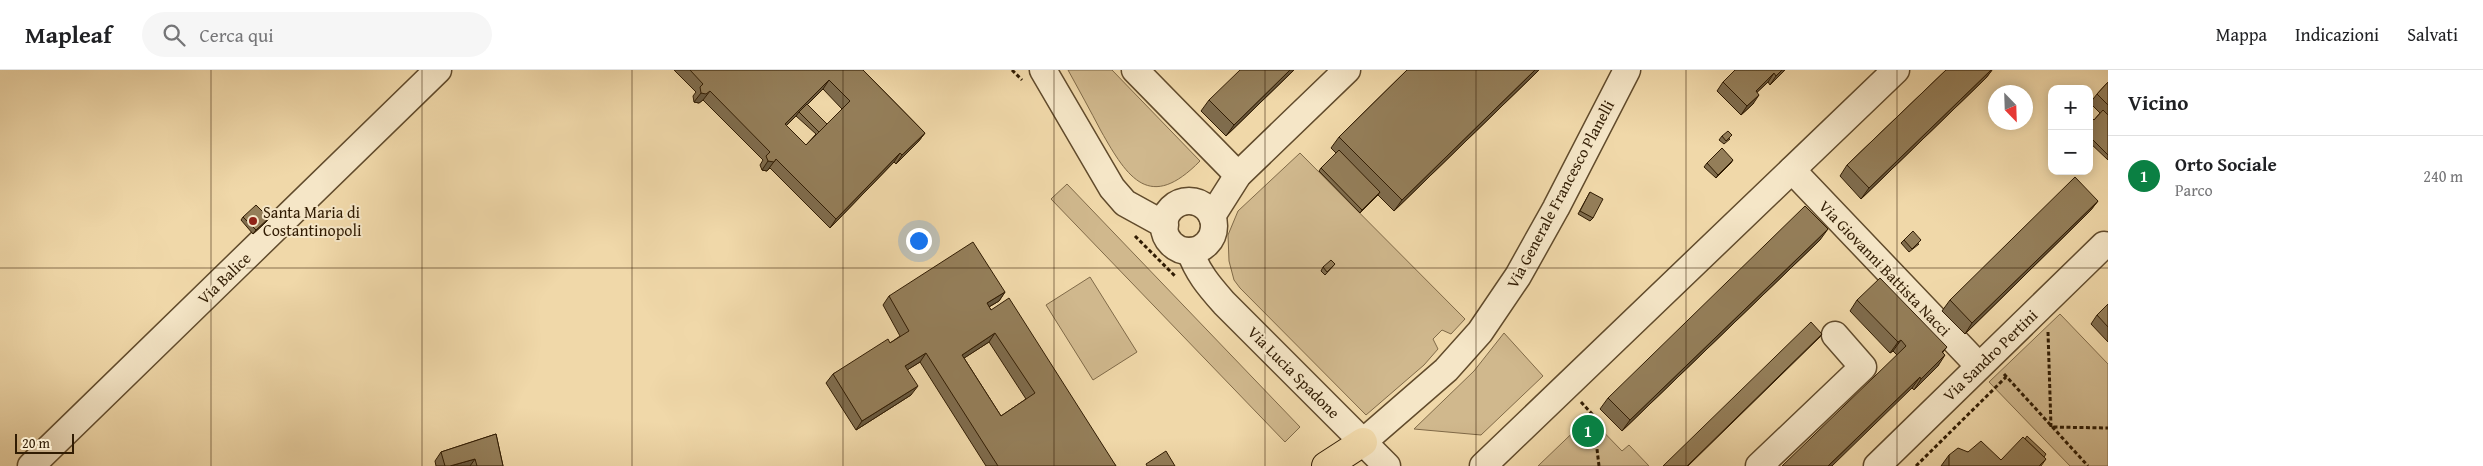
<!DOCTYPE html>
<html lang="it">
<head>
<meta charset="utf-8">
<style>
	:root { --surface:#fff; --page:#f6f6f6; --text:#202124; --muted:#757577; --line:#e0e0e0; --accent:#0b8043 }
	body { margin:0; font-family:"Gentium Book Plus",serif; background:var(--page); color:var(--text) }
	.controls { position:absolute; right:15px; top:15px; display:grid; overflow:hidden; border-radius:10px; box-shadow:0 2px 12px #0003 }
	.controls button { width:45px; height:45px; display:grid; place-items:center; padding:0; border:0; border-bottom:1px solid var(--line); background:var(--surface); color:var(--text); font:25px sans-serif }
	.compass { position:absolute; left:1988px; top:15px; width:45px; height:45px; border-radius:50%; background:var(--surface); box-shadow:0 2px 12px #0003; rotate:157deg }
	.scale { position:absolute; left:15px; bottom:12px; width:59px; box-sizing:border-box; padding-left:5px; border:2px solid #311c03; border-top:0; font-size:14px; line-height:18px; white-space:nowrap; color:#311c03; -webkit-text-stroke:4px #f5e6c7; paint-order:stroke }
	.you { position:absolute; left:918px; top:170px; width:18px; height:18px; margin:-12px; border:4px solid #fff; border-radius:50%; background:#1a73e8; box-shadow:0 0 0 8px #1a73e833 }
	.badge { display:grid; place-items:center; width:32px; height:32px; border-radius:50%; background:var(--accent); color:#fff; font-size:16px; font-weight:700 }
	.pin { position:absolute; translate:-50% -50%; border:2px solid #fff; box-shadow:0 1px 5px #0006 }
	.list { margin:0; padding:0; list-style:none }
	h2 { display:flex; justify-content:space-between; align-items:center; height:65px; margin:0; padding:0 20px; font-size:21px }
	h2 small { font-size:16px; font-weight:400; color:var(--muted) }
	.list li { display:grid; grid-template-columns:32px 1fr auto; gap:15px; align-items:center; box-sizing:border-box; height:80px; padding:0 20px; border-top:1px solid var(--line) }
	.list b { display:block; font-size:19px; white-space:nowrap }
	.list p { margin:0; font-size:16px; white-space:nowrap; color:var(--muted) }
	.list em { font-size:16px; font-style:normal; color:var(--muted) }
	.icon { flex:none; width:28px; height:28px; fill:none; stroke:currentColor; stroke-width:2; stroke-linecap:round; stroke-linejoin:round }
	.map { position:relative; flex:none; width:2108px; height:396px; overflow:hidden }
	header { display:flex; align-items:center; gap:30px; box-sizing:border-box; height:70px; padding:0 25px; background:var(--surface); border-bottom:1px solid var(--line) }
	header strong { font-size:24px }
	nav { display:flex; gap:28px; margin-inline-start:auto; font-size:18px }
	.search { width:350px; height:45px; background:var(--page); display:flex; align-items:center; gap:12px; box-sizing:border-box; padding:0 18px; border-radius:28px; color:var(--muted); font-size:19px }
	main { display:flex }
	aside { flex:1; background:var(--surface) }
	.map>svg:first-child { display:block }
	.green { fill:#d0b88d; stroke:#806a48 }
	.lines { fill:none; stroke-linecap:round; stroke-linejoin:round }
	.minor-casing { stroke:#614b2c; stroke-width:29 }
	.major-casing { stroke:#311c03; stroke-width:30 }
	.path { stroke:#311c03; stroke-width:3; stroke-dasharray:4 2.5; stroke-linecap:butt }
	.minor { stroke:#f5e6c7; stroke-width:26 }
	.major { stroke:#f0d8a9; stroke-width:28 }
	.wall { fill:#7f6c4d; stroke:#311c03; fill-rule:evenodd }
	.shaded-wall { fill:#68583e; stroke:#311c03 }
	.building { fill:#947e59; stroke:#311c03; fill-rule:evenodd }
	.grid { fill:none; stroke:#311c03; stroke-width:1; stroke-opacity:0.55 }
	.poi-dot { fill:#8f2418; stroke:#f5e6c7; stroke-width:2 }
	.labels { text-anchor:middle; dominant-baseline:central; stroke-width:4; stroke-linejoin:round; paint-order:stroke }
	.street-label { font-size:16px; fill:#311c03; stroke:#f5e6c7 }
	.poi-label { font-size:16px; fill:#311c03; stroke:#f5e6c7; text-anchor:start }
</style>
</head>
<body>
<header>
<strong>Mapleaf</strong>
<div class="search"><svg class="icon" aria-label="search" viewBox="0 0 24 24"><circle cx="10" cy="10" r="6"/><path d="M15 15l6 6"/></svg>Cerca qui</div>
<nav><a>Mappa</a><a>Indicazioni</a><a>Salvati</a></nav>
</header>
<main>
<div class="map">
<svg width="2108" height="396" viewBox="0 0 2108 396">
	<rect width="100%" height="100%" fill="#f0d8a9"/>
	<filter id="stains"><feTurbulence type="fractalNoise" baseFrequency=".004" numOctaves="4"/><feColorMatrix values="0 0 0 0 .2 0 0 0 0 .09 0 0 0 0 .02 0 0 0 .5 -.17"/></filter>
	<radialGradient id="worn" r=".72"><stop offset=".6" stop-color="#630" stop-opacity="0"/><stop offset="1" stop-color="#630" stop-opacity=".3"/></radialGradient>
	<!-- green -->
	<g class="green">
		<path d="M1068,0h44l88,91c-50,51 -72,18 -99,-30 -11,-21 -22,-41 -33,-61z"/>
		<polygon points="1300,83 1465,249 1451,264 1442,260 1433,269 1438,279 1424,295 1366,345 1240,218 1234,210 1229,191 1228,165 1238,141"/>
		<polygon points="1067,114 1300,357 1285,372 1051,129"/>
		<polygon points="1090,207 1137,282 1093,310 1046,235"/>
		<polygon points="2060,244 2108,294 2108,396 2070,396 1989,312"/>
		<polygon points="1504,263 1543,306 1481,365 1414,359 1474,301"/>
		<polygon points="1589,347 1622,381 1629,375 1649,396 1538,396"/>
	</g>
	<g class="lines">
		<!-- minor casing -->
		<g class="minor-casing">
			<g id="minor">
				<polyline points="1043,0 1112,118 1125,133 1165,155"/>
				<polyline points="1135,0 1238,105"/>
				<polyline points="1792,100 1978,295"/>
				<circle cx="1189" cy="156" r="25"/>
				<polyline points="1212,146 1238,105 1347,0"/>
				<path d="M1190,181c7,21 19,35 34,52l163,163"/>
				<polyline points="1363,372 1446,300 1480,262 1518,206 1556,138 1627,0"/>
				<polyline points="31,396 438,0"/>
				<polyline points="1483,396 1896,0"/>
				<polyline points="1759,396 1863,297 1835,265"/>
				<polyline points="1877,396 2104,175"/>
			</g>
		</g>
		<!-- major casing -->
		<g class="major-casing">
			<polyline id="major" points="1326,396 1363,372"/>
		</g>
		<!-- path -->
		<g class="path">
			<polyline points="1012,0 1022,10"/>
			<polyline points="1135,166 1175,206"/>
			<polyline points="2048,262 2051,357 2108,358"/>
			<polyline points="2004,304 2088,396"/>
			<polyline points="1581,332 1593,345 1599,396"/>
			<polyline points="1916,396 2006,307"/>
		</g>
		<!-- minor -->
		<use href="#minor" class="minor"/>
		<!-- major -->
		<use href="#major" class="major"/>
	</g>
	<!-- wall -->
	<g class="wall">
		<path d="M674,0h189l62,63 -7,9 -22,22 -2,-2 -64,66 -60,-60 -3,3 -5,-1 -2,-5 3,-5 -60,-60 -4,3 -5,-1 -1,-6 3,-4zM823,19l19,20 -15,15 -20,-19zM796,46l20,18 -10,11 -20,-20z"/>
		<polygon points="1294,0 1226,66 1201,41 1209,30"/>
		<polygon points="1407,0 1539,0 1394,141 1378,125 1360,143 1319,101 1321,98 1336,83 1331,78 1339,67"/>
		<polygon points="1735,0 1785,0 1770,15 1768,12 1757,22 1753,34 1741,45 1717,21 1723,12"/>
		<polygon points="1946,0 1992,0 1986,8 1861,129 1840,106 1847,95"/>
		<polygon points="2108,12 2108,90 2089,72 2089,45 2094,50 2100,43 2090,33 2097,24"/>
		<polygon points="1722,66 1730,69 1724,74 1719,70"/>
		<polygon points="1707,93 1731,93 1716,108 1704,97"/>
		<polygon points="1590,122 1593,148 1590,151 1578,144"/>
		<polygon points="2098,131 2090,141 1965,264 1942,241 1950,230"/>
		<polygon points="243,147 269,148 266,152 253,164 241,150"/>
		<polygon points="1820,170 1622,361 1600,339 1608,328"/>
		<polygon points="1904,170 1919,174 1909,182 1901,173"/>
		<polygon points="1335,194 1325,205 1321,201 1323,197"/>
		<path d="M1005,222l-6,9 -10,6 127,159h-130l-66,-104 -13,8 4,25 -55,35 -30,-47 7,-9 57,-31 10,-7 -17,-31 6,-9zM989,272l37,57 -25,17 -37,-58z"/>
		<polygon points="1857,230 1947,277 1943,282 1938,296 1914,320 1912,318 1897,285 1893,281 1890,283 1850,241"/>
		<polygon points="2108,234 2108,272 2091,254 2097,245"/>
		<polygon points="496,364 503,396 436,396 435,391 441,382"/>
		<polygon points="1968,382 2001,390 2044,387 2046,389 2041,396 1941,396 1949,385"/>
	</g>
	<!-- shaded-wall -->
	<g class="shaded-wall">
		<polygon points="1290,0 1294,0 1226,66 1234,55"/>
		<polygon points="1535,0 1539,0 1394,141 1402,130"/>
		<polygon points="1782,0 1785,0 1770,15 1776,6"/>
		<polygon points="1991,0 1992,0 1986,8 1861,129 1869,118"/>
		<polygon points="1774,3 1768,12 1749,30 1756,21"/>
		<polygon points="829,10 823,19 799,43 799,42 796,46 779,63 785,54"/>
		<polygon points="710,21 703,30 699,33 694,32 701,23"/>
		<polygon points="1759,25 1753,34 1741,45 1747,36"/>
		<polygon points="925,63 918,72 896,94 902,85"/>
		<polygon points="900,83 894,92 830,158 836,149"/>
		<polygon points="776,89 767,101 762,100 768,91"/>
		<polygon points="1733,90 1731,93 1716,108 1718,105"/>
		<polygon points="1380,122 1378,125 1360,143 1362,140"/>
		<polygon points="2098,131 2090,141 1965,264 1972,253"/>
		<polygon points="269,148 266,152 253,164 256,160"/>
		<polygon points="1828,159 1820,170 1622,361 1630,350"/>
		<polygon points="1005,222 999,231 980,242 987,233"/>
		<polygon points="995,263 989,272 955,294 962,285"/>
		<polygon points="1822,264 1820,267 1688,396 1687,396"/>
		<polygon points="1901,270 1893,281 1890,283 1898,272"/>
		<polygon points="926,283 920,292 899,305 905,296"/>
		<polygon points="1945,285 1938,296 1914,320 1921,309"/>
		<polygon points="1920,307 1912,318 1832,396 1828,396"/>
		<polygon points="918,316 911,325 856,360 862,351"/>
		<polygon points="475,389 470,396 450,396"/>
	</g>
	<!-- building -->
	<g class="building">
		<path d="M690,0h173l62,63 -23,22 -2,-2 -64,66 -60,-60 -2,3 -6,-1 -2,-5 4,-4 -60,-61 -4,3 -5,-1 -1,-6 3,-3zM829,10l21,21 -44,44 -21,-21z"/>
		<polygon points="1240,0 1290,0 1234,55 1209,30"/>
		<polygon points="1407,0 1535,0 1402,130 1339,67"/>
		<polygon points="1735,0 1782,0 1776,6 1774,3 1756,21 1759,25 1747,36 1723,12"/>
		<polygon points="1946,0 1991,0 1869,118 1847,95"/>
		<polygon points="2108,12 2108,35 2097,24"/>
		<polygon points="807,34 827,54 819,62 799,42"/>
		<polygon points="2103,40 2108,45 2108,85 2089,66 2089,45 2094,50"/>
		<polygon points="1728,61 1732,65 1726,71 1722,66"/>
		<polygon points="1722,78 1733,90 1718,105 1707,93"/>
		<polygon points="1339,80 1380,122 1362,140 1321,98"/>
		<polygon points="2075,107 2098,131 1972,253 1950,230"/>
		<polygon points="1590,122 1603,129 1593,148 1580,141"/>
		<polygon points="256,135 269,148 256,160 243,147"/>
		<polygon points="1805,136 1828,159 1630,350 1608,328"/>
		<polygon points="1913,161 1921,170 1912,179 1904,170"/>
		<path d="M973,172l32,50 -18,11 4,7 18,-12 107,168h-118l-72,-113 -21,13 13,20 -56,35 -29,-47 55,-35 2,4 19,-12 -20,-35zM995,263l40,60 -34,23 -39,-61z"/>
		<polygon points="1331,190 1335,194 1327,202 1323,197"/>
		<polygon points="1880,208 1947,277 1942,282 1945,285 1921,309 1920,307 1828,396 1782,396 1906,276 1901,270 1898,272 1857,230"/>
		<polygon points="2108,234 2108,257 2097,245"/>
		<polygon points="1811,252 1822,264 1687,396 1663,396"/>
		<polygon points="496,364 503,396 477,396 475,389 450,396 445,396 441,382"/>
		<polygon points="2027,366 2046,384 2044,387 2025,369"/>
		<polygon points="2023,367 2046,389 2039,396 1949,396 1949,385 1958,378 1968,382 1981,371 2001,390"/>
		<polygon points="1166,381 1175,396 1147,396 1146,394"/>
	</g>
	<!-- grid -->
	<path class="grid" d="M211,0v396M422,0v396M632,0v396M843,0v396M1054,0v396M1265,0v396M1476,0v396M1686,0v396M1897,0v396M0,198h2108"/>
	<!-- markers -->
	<circle class="poi-dot" cx="253" cy="151" r="5"/>
	<g class="labels">
		<!-- street labels -->
		<g class="street-label">
			<text transform="translate(1560 124) rotate(-62)">Via Generale Francesco Planelli</text>
			<text transform="translate(1885 198) rotate(46)">Via Giovanni Battista Nacci</text>
			<text transform="translate(224 208) rotate(-44)">Via Balice</text>
			<text transform="translate(1990 285) rotate(-44)">Via Sandro Pertini</text>
			<text transform="translate(1294 302) rotate(45)">Via Lucia Spadone</text>
		</g>
		<!-- poi labels -->
		<g class="poi-label">
			<text x="263" y="142">Santa Maria di<tspan x="263" dy="18">Costantinopoli</tspan></text>
		</g>
	</g>
	<rect width="100%" height="100%" filter="url(#stains)"/>
	<rect width="100%" height="100%" fill="url(#worn)"/>
</svg>
<div class="controls">
<button>+</button>
<button>−</button>
</div>
<svg class="compass" viewBox="-18 -18 36 36"><path d="M0-13l5 13h-10z" fill="#e53935"/><path d="M0 13l5-13h-10z" fill="#757577"/></svg>
<div class="scale">20 m</div>
<div class="you"></div>
<div class="pin badge" style="left:1588px;top:361px">1</div>
</div>
<aside>
<h2>Vicino<small></small></h2>
<ul class="list">
<li><span class="badge">1</span><div><b>Orto Sociale</b><p>Parco</p></div><em>240 m</em></li>
</ul>
</aside>
</main>
</body>
</html>
